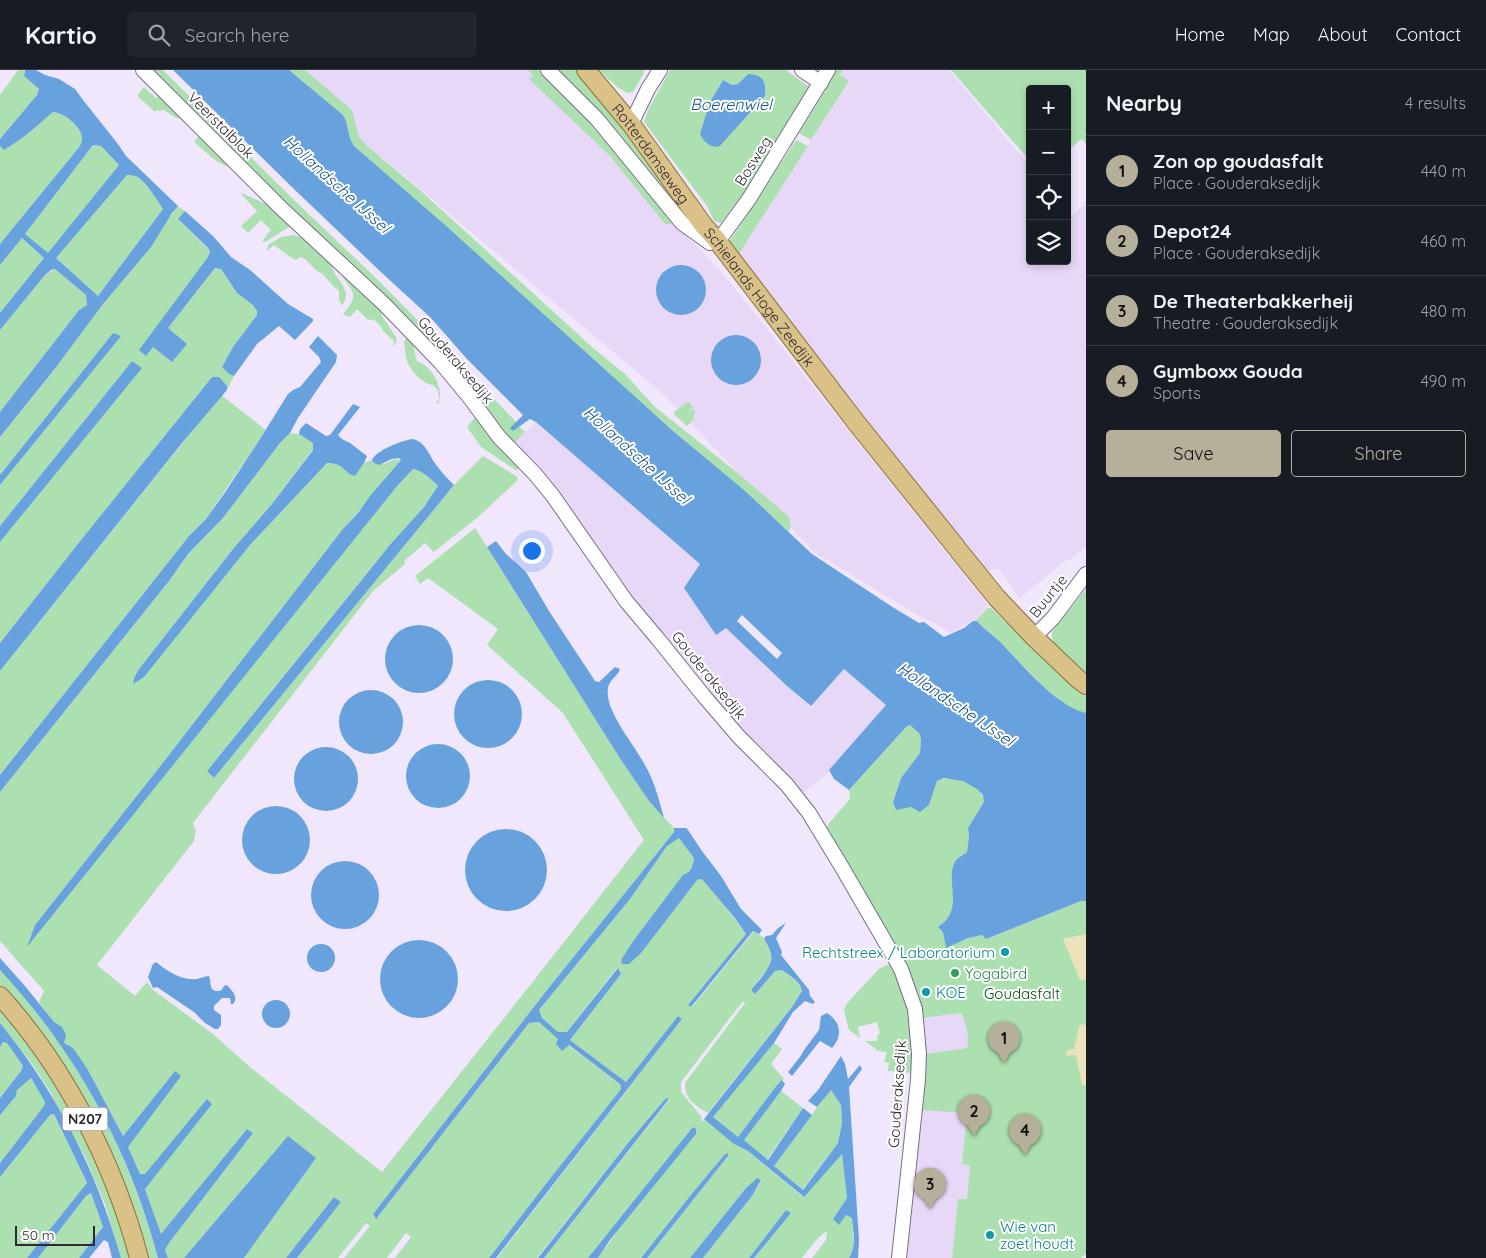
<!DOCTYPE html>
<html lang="en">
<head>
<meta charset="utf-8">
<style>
	:root { --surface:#171b24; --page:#20242c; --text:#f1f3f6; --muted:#9ea1a6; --line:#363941; --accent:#b6af9a }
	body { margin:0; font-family:Quicksand,sans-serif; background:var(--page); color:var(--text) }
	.controls { position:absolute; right:15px; top:15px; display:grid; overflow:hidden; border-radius:5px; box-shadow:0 2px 8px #0003 }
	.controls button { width:45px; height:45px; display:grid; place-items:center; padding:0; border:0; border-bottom:1px solid var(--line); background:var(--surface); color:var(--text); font:25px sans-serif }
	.scale { position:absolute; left:15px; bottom:12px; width:80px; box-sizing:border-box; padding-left:5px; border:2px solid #2e2933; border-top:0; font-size:14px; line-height:18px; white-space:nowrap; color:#2e2933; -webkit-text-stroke:4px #fff; paint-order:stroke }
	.you { position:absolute; left:531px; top:480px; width:18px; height:18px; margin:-12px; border:4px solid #fff; border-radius:50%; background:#1a73e8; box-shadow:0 0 0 8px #1a73e833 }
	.badge { display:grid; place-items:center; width:32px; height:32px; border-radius:50%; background:var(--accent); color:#111; font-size:16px; font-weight:700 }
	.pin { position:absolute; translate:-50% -41px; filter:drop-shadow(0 1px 2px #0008) }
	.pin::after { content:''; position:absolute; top:26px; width:18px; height:15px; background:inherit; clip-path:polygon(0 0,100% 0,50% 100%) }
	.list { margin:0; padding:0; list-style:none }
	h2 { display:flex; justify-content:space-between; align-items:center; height:65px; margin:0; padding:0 20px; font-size:21px }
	h2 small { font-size:16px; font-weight:400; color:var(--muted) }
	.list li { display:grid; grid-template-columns:32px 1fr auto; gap:15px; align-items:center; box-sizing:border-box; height:70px; padding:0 20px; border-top:1px solid var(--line) }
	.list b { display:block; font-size:19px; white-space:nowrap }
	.list p { margin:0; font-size:16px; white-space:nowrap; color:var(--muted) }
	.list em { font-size:16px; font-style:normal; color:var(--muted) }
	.actions { display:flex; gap:10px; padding:15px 20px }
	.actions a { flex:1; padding:11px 0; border:1px solid var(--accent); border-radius:5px; text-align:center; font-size:18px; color:var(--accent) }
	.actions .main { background:var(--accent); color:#111 }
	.icon { flex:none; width:28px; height:28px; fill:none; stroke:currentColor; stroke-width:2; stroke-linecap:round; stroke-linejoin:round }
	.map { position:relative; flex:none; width:1086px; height:1188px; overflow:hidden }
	header { display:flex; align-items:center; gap:30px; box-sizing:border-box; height:70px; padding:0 25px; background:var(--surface); border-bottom:1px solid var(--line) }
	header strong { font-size:24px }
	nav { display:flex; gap:28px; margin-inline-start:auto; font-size:18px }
	.search { width:350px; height:45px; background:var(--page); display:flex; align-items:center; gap:12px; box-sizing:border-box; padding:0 18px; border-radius:5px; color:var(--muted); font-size:19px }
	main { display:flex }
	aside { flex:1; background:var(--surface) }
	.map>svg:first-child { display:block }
	.built { fill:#e8d8f8 }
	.green { fill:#ade0b1; fill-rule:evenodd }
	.sand { fill:#ece3bd }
	.water { fill:#67a2df; fill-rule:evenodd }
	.pier { fill:#f1e7fc }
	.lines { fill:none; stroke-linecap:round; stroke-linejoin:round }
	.minor-casing { stroke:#796d84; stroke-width:16 }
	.major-casing { stroke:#8c7036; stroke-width:20 }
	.minor { stroke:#fff; stroke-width:14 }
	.major { stroke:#d9c188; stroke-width:18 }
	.culture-dot { fill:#0f9aa8; stroke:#fff; stroke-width:2 }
	.leisure-dot { fill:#2e9e5b; stroke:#fff; stroke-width:2 }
	.labels { text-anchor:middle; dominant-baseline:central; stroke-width:4; stroke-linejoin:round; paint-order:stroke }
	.shield { fill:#fff; stroke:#6d6970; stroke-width:1 }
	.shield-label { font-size:14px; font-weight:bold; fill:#2e2933 }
	.street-label { font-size:15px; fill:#2e2933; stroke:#fff }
	.culture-label { font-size:15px; fill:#0d838f; stroke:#fff; text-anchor:start }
	.leisure-label { font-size:15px; fill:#27864d; stroke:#fff; text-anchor:start }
	.park-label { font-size:15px; fill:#004f18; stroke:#fff }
	.water-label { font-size:16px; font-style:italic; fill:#12518a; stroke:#fff }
</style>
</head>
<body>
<header>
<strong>Kartio</strong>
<div class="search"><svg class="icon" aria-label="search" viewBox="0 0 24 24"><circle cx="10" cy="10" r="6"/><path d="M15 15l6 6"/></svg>Search here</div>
<nav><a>Home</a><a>Map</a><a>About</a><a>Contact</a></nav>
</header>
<main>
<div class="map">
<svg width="1086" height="1188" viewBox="0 0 1086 1188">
	<rect width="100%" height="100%" fill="#f1e7fc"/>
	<!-- built -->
	<g class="built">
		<polygon points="272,0 528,0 533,5 530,9 610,86 724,205 989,536 976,550 974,550 950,563 927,549 922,548 814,482 664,325 400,102 366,75 359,67"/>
		<polygon points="844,0 949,0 1030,97 1030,191 1067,191 1067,143 1071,147 1086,132 1086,477 1068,491 1066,490 1020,528 999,499 995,499 988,501 985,500 739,187 740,182 849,11 841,5"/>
		<polygon points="536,352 700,494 684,518 716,565 726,558 787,616 810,636 844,599 886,635 829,700 829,702 802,724 777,694 721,642 634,532 596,475 579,452 513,374"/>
		<polygon points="961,943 969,964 968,978 925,984 923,948"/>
		<polygon points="920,1040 967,1042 962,1094 970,1096 967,1129 958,1129 952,1188 904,1188"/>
	</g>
	<!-- green -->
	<g class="green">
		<polygon points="18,0 24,0 24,6 39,19 37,25 0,69 0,25"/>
		<polygon points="150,0 163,0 293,129 377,209 461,294 517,353 511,358 513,361 519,356 525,362 513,374 307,155"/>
		<path d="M289,0h16l47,40 7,27 7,8 55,46 171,156 34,28 28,31 80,64 54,46 3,10 -2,6c-52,-48 -107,-93 -160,-140 -92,-82 -182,-165 -275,-246 -7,-10 -5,-21 -11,-31z"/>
		<polygon points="528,0 539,0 594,53 674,150 671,154 665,154 610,86 529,9 533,5"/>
		<polygon points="555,0 577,0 603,25 687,146 682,145"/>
		<polygon points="599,0 643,0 644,3 633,22 627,23 617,17"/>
		<path d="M670,0h116l26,19 -66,101 -25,33 -7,-2 -7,-15 -63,-84 4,-12zM748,4l17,22 -46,51 -17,-21c7,-16 11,-32 21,-46l9,5 6,-1z"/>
		<polygon points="838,0 843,0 840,5 849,11 811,70 799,63 825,21 824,18 835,1"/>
		<polygon points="951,0 1086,0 1086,74 1082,69 1067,81 1067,19 1030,19 1030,91"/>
		<polygon points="144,17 156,28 160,25 184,50 174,47 164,40 159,41 157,40 155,42 137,26"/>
		<path d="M53,42c10,0 29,15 29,26 0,3 -1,5 -2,8l-80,98v-98l4,4 29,-20 11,-11z"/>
		<polygon points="200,64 234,100 216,91 194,72"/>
		<polygon points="796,70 808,76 740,182 739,187 730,173 730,171"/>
		<polygon points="93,75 101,76 119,95 48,184 25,164"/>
		<path d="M127,105c1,0 7,0 8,1 11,5 22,23 28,33l-65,87 -42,-38z"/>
		<polygon points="242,123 272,137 290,154 289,157 265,172 262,171 271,160 261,150 248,163 241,156 257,141 241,124"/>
		<polygon points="178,136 185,141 178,149 210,181 208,187 181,226 153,277 172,292 168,258 215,198 221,199 237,223 254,235 257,241 257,245 233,277 222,297 229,304 234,306 227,320 227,316 212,307 77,475 0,573 0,472 141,298 132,291 0,456 0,415 120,266 113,263 0,405 0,367 57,296 103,234"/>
		<polygon points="293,165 301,167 306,170 330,192 335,204 342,214 346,223 346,228 342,236 339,230 339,221 332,215 323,204 317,201 305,189 300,187 296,190 290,187 274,175 267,181 268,175 281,167"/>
		<polygon points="22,168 44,188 0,243 0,195"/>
		<polygon points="55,199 86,225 87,235 79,240 0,342 0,260 45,205"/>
		<path d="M340,200l41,39 1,7 14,21c1,4 0,7 -3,10l1,-6 -12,-11v-2c-4,-5 -7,-10 -14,-8l-11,-11 -7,8 -7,-3c21,-24 5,-22 -3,-44z"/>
		<path d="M409,266c7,8 4,16 8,25 3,2 7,3 10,6 9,8 17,26 11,37l-2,-1 3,-4 -1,-9 -5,-5c-11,-1 -22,-14 -26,-24 -2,-6 -2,-14 -3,-20z"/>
		<polygon points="221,325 266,360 206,449 189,466 0,705 0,601"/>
		<polygon points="686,333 690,333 693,337 688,343 694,339 695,341 693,350 687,356 674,344 674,342"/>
		<polygon points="476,346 519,397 517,401 481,377 467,357"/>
		<path d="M290,363l9,1 14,9v6l-41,55 -39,45 -94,120 -5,9 10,-2 106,-131 77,-82c0,0 8,0 9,1 8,2 11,10 18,11l10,-12 8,-3 2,3c3,0 6,1 8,1 8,-1 11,-7 19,-4 -20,23 -38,48 -59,70l-173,225 -134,170 -7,20 370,-460 15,-16c10,2 18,10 25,17 -17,29 -46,56 -68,83 -54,67 -108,134 -163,202l7,7 240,-293 29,-29 33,20 2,2 -1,3 -39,36 -44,35 -9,-9 -21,18 1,3 -32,27 -180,232 3,8 -2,10 -97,124 38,31 12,-14 5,7 61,45 37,33 132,105 149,-188 113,-144 -81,-127 -76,-68 11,-16 -70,-51 -8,6 -5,-8 60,-48 146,232 28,41 25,27v4l-127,158 -174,224 3,5 153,-196 10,-1 20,17 3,11 6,-5 52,39 1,5 -69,87 -63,82h-94l16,-21 -5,-4 -19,25h-43l26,-32 -4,-3 -28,35h-41l44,-56 -7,-5 -48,61h-42l72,-100 -28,-21 -104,121h-16l-3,-8 4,-7 84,-110 -6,-4 -86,106 -16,-46v-14l-5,-1 -12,-27 47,-76 -52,65 -35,-66 -24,-27 -10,-20 -15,-21 5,-11 -44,-50v-149l169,-211 19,-27 35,-36 57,-75z"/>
		<path d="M1086,519v84c-13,-11 -36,-22 -34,-41z"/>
		<path d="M988,538h3l70,68 25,20v17c-28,-6 -52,-37 -72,-56 -12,-12 -24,-24 -36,-35l-2,-2z"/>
		<path d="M911,655l8,8 2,6 -1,15 -19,24 -8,24 36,3 8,-24c17,-8 44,2 48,21l-17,26 1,9 -2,15c-4,3 -10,6 -12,11 -11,20 10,42 -13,61l4,23 22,-9 14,-3 4,4 95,-38h5v353l-5,4h-129l6,-59h9l3,-33 -8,-2 5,-51 -47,-3 5,-56 42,-6c3,-11 -1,-25 -6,-35l-38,5 -3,-20 -10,-22 -84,-146 3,-7 21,-24 -1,-9 57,-63z"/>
		<path d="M679,767l15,21 -1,8 -6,7 10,7 5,-1c15,17 30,36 44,55l-58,71 4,2 62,-76 10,7 7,16v6l-2,7 -18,23 4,3 20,-22 7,-1c9,6 18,11 20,21l-10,16 -84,106c-13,-8 -23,-12 -23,-30l60,-80 -2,-2 -62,81v10l20,24 1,6 2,-3 28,21 2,4 14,7 55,46 39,-44 5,45 -14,21 13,-4 6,3 2,28 -1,6 -4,6h-37l14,-18 1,-9 -9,7 -16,20h-48l37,-45 -5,-3 -37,48h-46l49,-62 9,-15 -4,-3 -11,10 -56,70h-43l81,-102v-3l-3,1 -31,37 -53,67h-43l95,-130 -105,130h-44l125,-158 -3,-2 -38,45 -91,115h-40l185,-239 -4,-3 -52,66 -56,-42 51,-66 -4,-6 -50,64 -9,1 -16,-15 -3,-8 91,-111 37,-53z"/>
		<polygon points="886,895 891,895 893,897 911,948 914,986 913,1003 888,1001 889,993 884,992 887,982 878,981 865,971 877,971 878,964 880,963 877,952 858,957 860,968 849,960 844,940 847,933 879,899"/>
		<path d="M0,900c79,85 127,177 158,288h-13l-19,-62 -126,-208z"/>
		<polygon points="0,935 57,1014 97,1088 133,1188 121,1188 105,1134 85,1087 49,1020 32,994 0,953"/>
		<polygon points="3,972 7,973 23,996 21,1001 0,1028 0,977"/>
		<polygon points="774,973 782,979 771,994 784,1009 777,1015 738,1067 712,1047"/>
		<polygon points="28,1008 31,1008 45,1032 44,1036 0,1093 0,1045 16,1026 17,1020"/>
		<polygon points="831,1019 841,1035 842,1053 838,1073 802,1120 774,1096 812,1045 817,1037"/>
		<polygon points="781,1021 803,1038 767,1090 743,1070"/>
		<polygon points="54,1044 87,1114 27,1188 0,1188 0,1107 50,1045"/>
		<polygon points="91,1123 103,1157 79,1188 38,1188 86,1126"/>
	</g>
	<!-- sand -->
	<g class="sand">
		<polygon points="1086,864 1086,910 1080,910 1063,869"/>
		<polygon points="1080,954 1086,955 1086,1016 1082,1015 1076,985 1066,986 1067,980 1074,979"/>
	</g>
	<!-- water -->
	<g class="water">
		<path d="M25,0h11l9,5 14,4 16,10 8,11 35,44 8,12 52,50 -6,7 -21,34 -48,57 -46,62 -57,71v-25l79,-102 8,-5 -1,-10 -31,-26 -4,1 -6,5 -45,55v-17l44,-55 -22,-20 -22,27v-21l80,-98c1,-3 2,-5 2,-8 0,-11 -19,-26 -29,-26 -8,6 -14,13 -22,19 -8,7 -18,13 -27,19l-4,-4v-7l37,-44 2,-6 -15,-13zM93,75l8,1 18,19 -71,88 -23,-19zM127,105c2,0 5,0 8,1 10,3 22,24 28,33l-65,87 -42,-38z"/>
		<path d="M173,0h116l54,45c6,9 4,21 11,31l91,79 227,205 73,61 67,63 82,54 25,15 5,-1 20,15 20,-9 9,-7h4c7,8 16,14 23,21 22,22 55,64 86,71v188h-5l-95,38 -4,-4 -14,3 -22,10 -3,-16 -5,-5c4,-3 9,-7 11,-11 10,-17 -3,-38 6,-54 2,-4 8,-7 12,-10l2,-15 -1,-9 16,-26 -1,-7 -6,-6 -14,-8 -19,-3 -7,3 -8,24 -9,7 -9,-5 -15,3 -3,-8 8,-24 19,-25 1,-14 -2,-6 -9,-8 -4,2 -57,63 -15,-11 -5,-9 57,-65 -42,-36 -33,37 -24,-20 -61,-58 -10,7 -32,-47 16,-24 -164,-142 -6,-3 -17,12 -3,-3 13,-13 -56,-56 -36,-41 -49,-45 -86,-82z"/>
		<path d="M748,4c16,1 18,7 17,22l-45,50c-9,3 -16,-4 -20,-12l9,-30 14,-24 9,5 6,-1z"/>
		<polygon points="185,141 214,167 231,187 250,200 288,234 313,249 313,251 295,270 279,256 257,274 234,306 229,304 222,297 233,277 257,245 257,241 253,235 237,223 221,199 215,198 168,258 187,274 172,292 153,277 146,286 139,280 208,187 210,181 207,177 178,149"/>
		<circle cx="681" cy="220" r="25"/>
		<polygon points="113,263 121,266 0,415 0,405"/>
		<circle cx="736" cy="290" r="25"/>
		<polygon points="318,266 337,285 336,292 298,348 290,363 280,373 223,448 188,484 169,511 0,722 0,705 189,466 206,449 226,421 260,369 288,324 293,320 300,317 321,292 319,287 309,277"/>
		<polygon points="132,291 142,298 0,472 0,456"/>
		<polygon points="212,307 219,307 227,316 227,320 182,373 0,601 0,573 77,475"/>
		<path d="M353,334l7,3 -22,28 4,4 8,4 17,13 -3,7 -9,13c-12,-3 -10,-13 -28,-13l-77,82 -106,132 -11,7 1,-6 5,-9 94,-120 39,-45 41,-54v-7l-14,-9 1,-5 6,-6 20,13 4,-1z"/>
		<path d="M413,369c14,4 16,17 24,27 5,7 11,13 17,19l-240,293 -7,-7 182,-225 35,-39 14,-21c-7,-7 -15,-15 -25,-17l-15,16 -371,462 8,-22 134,-170 173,-225 16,-17 12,-17 31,-36 -2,-2 -7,1 -13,6 -5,-2 -2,-3c4,-10 31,-20 41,-21z"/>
		<path d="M496,471l10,13 20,18 23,39 46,70 4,1 16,-15 5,2c-2,7 -11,11 -12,19 -4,23 28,58 38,79 9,16 13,33 18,51l-15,-17 -28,-41 -134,-213z"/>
		<circle cx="419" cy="589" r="34"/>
		<circle cx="488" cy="644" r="34"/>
		<circle cx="371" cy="652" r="32"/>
		<circle cx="438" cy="706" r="32"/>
		<circle cx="326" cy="709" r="32"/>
		<circle cx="276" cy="770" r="34"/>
		<path d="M674,758h12l2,2 14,21 19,25 20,33 21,21 -3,4 -6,-3 -62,76 -3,-2 58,-71 -12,-17 -32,-38 -5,1 -56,73 -12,11h-7l-1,-4 13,-20 49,-65c8,-3 10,-9 11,-17l-15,-20 -12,8 -37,53 -91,111 3,8 16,14h9l51,-64 3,6 -51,66 56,42 52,-66 4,3 -186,239h-7l63,-82 69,-87 -1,-5 -51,-39 -7,6 -6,-7 2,-5 -19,-17 -10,1 -153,196 -3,-5 174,-224 127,-158z"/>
		<circle cx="506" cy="800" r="41"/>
		<circle cx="345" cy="825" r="34"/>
		<path d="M786,853l-10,15 6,14 -1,3 28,35 1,6 5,6 -2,2 -8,-3 -12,11 -19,31 -61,74 25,20 39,-52 5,-5 3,4 -4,7 -37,49 24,20 35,-52 9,7 -38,51 29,24 35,-47 4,-20 -1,-18 -10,-15 -14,17 -9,-6 10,-11 23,-34 4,8 3,15 12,-14 2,4 -13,18 10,153 -1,18h-9c8,-11 4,-27 3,-40l-6,-3 -7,10 -6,-6 14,-21 -5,-44 -38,43 -56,-46 -14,-7 -30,-25 88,-112 10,-16c-2,-10 -11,-15 -20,-21l-7,1 -20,23 -4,-4c7,-9 23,-24 20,-36 -1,-5 -5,-11 -7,-16l2,-2 6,-1 6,-7z"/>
		<circle cx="419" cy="909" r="39"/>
		<circle cx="321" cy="888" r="14"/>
		<path d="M0,888l25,28 29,36 8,5 4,8 -2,8 9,5 15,22 35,66 52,-65 6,5 -53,71 12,27h5l62,-75 5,5 -67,85 16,45 86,-105 6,4 -84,110 -4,7 3,8h-10c-29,-109 -81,-205 -158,-288z"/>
		<path d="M156,892c11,9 26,19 41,17 4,-1 8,-3 12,-3 2,5 0,16 9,15 4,0 4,-2 6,-5l3,-1c5,6 12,12 6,19h-2l-1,-6h-8l-8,8v4l7,5v10l-3,4h-3l-10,-6 -11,-11 -37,-25 -4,1 -5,-11 5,-13z"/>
		<circle cx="276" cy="944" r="14"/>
		<path d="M827,943c14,9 16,23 5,35l-12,-7 -28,35 -4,-4 12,-15 4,-7 15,-20 2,-14z"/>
		<path d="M0,953c58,72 96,146 121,235h-9l-4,-16 -4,-2 -15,18h-10l24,-31 -12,-34 -5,3 -48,62h-11l60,-75 -33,-69 -4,1 -50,62v-14l44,-57 1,-4 -14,-24 -14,12 -1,6 -16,19v-17l21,-27 2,-5 -16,-23 -4,-1 -3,5z"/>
		<polygon points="666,1028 669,1029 544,1188 538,1188 628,1073"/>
		<polygon points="693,1057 696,1059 696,1064 610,1170 598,1188 588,1188"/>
		<polygon points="288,1066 316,1088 244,1188 184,1188"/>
		<polygon points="728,1083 728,1086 647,1188 641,1188 694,1121 725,1084"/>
		<polygon points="757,1108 761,1110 752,1126 703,1188 690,1188 746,1118"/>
		<polygon points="334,1127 341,1132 297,1188 286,1188"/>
		<polygon points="786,1140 791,1143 754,1188 749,1188"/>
	</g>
	<!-- pier -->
	<polygon class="pier" points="742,545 782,583 777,589 737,551"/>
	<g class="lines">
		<!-- minor casing -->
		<g class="minor-casing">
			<g id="minor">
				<polyline points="143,0 281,138 384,234 441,293 470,328 499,367 535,404 553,426 626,531 658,569 703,625 739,667 787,715 809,743 840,794 901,899 915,939 919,984 918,1010 899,1188"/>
				<polyline points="548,0 597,49 682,153 710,173 722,166 749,129 828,0"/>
				<polyline points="802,0 821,13"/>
				<polyline points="631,54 648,19 660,0"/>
				<polyline points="1034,567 1053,548 1086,504"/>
			</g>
		</g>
		<!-- major casing -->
		<g class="major-casing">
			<g id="major">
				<path id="s1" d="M586,0l45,54 73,102 12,13 139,182 101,126"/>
				<polyline points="959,481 997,528 1034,567 1078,609 1086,615"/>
				<path d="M0,926c66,73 114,167 139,262"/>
			</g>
		</g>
		<!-- minor -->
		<use href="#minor" class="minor"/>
		<!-- major -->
		<use href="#major" class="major"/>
	</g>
	<!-- markers -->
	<g class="culture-dot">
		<circle cx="1005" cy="882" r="5"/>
		<circle cx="926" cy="922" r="5"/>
		<circle cx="990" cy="1165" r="5"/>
	</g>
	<circle class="leisure-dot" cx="955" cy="903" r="5"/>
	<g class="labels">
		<!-- shield labels -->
		<rect class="shield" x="62.5" y="1037.5" width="45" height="23" rx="4"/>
		<g class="shield-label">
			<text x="85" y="1049">N207</text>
		</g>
		<!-- street labels -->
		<g class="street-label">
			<text transform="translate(221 55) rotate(45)">Veerstalblok</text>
			<text stroke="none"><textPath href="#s1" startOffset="106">Rotterdamseweg</textPath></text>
			<text transform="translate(753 91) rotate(-58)">Bosweg</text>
			<text stroke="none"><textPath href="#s1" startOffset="286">Schielands Hoge Zeedijk</textPath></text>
			<text transform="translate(456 290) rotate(50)">Gouderaksedijk</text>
			<text transform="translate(1048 526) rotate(-51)">Buurtje</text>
			<text transform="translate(709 605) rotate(51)">Gouderaksedijk</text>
			<text transform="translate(897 1024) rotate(-86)">Gouderaksedijk</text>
		</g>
		<!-- culture labels -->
		<g class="culture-label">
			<text x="995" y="882" text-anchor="end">Rechtstreex / Laboratorium</text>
			<text x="936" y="922">KOE</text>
			<text x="1000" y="1156">Wie van<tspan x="1000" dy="17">zoet houdt</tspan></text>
		</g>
		<!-- leisure labels -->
		<g class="leisure-label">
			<text x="965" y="903">Yogabird</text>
		</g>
		<!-- park labels -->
		<g class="park-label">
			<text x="1022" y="923">Goudasfalt</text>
		</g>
		<!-- water labels -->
		<g class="water-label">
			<text x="731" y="34">Boerenwiel</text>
			<text transform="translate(337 114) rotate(42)">Hollandsche IJssel</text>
			<text transform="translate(637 385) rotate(42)">Hollandsche IJssel</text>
			<text transform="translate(956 634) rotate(34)">Hollandsche IJssel</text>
		</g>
	</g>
</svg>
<div class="controls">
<button>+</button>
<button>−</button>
<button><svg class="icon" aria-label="locate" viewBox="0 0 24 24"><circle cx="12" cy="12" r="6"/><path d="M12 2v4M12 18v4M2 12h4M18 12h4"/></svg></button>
<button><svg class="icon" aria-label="layers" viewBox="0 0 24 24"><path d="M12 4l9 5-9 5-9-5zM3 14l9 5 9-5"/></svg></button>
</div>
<div class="scale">50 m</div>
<div class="you"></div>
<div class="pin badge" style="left:1004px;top:993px">1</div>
<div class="pin badge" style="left:974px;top:1066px">2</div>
<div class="pin badge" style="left:930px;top:1139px">3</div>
<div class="pin badge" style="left:1025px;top:1085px">4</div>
</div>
<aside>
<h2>Nearby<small>4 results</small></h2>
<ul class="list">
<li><span class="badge">1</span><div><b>Zon op goudasfalt</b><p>Place · Gouderaksedijk</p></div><em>440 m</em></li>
<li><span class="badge">2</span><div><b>Depot24</b><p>Place · Gouderaksedijk</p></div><em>460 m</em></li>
<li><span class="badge">3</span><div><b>De Theaterbakkerheij</b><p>Theatre · Gouderaksedijk</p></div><em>480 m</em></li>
<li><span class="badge">4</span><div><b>Gymboxx Gouda</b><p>Sports</p></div><em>490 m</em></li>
</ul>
<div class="actions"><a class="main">Save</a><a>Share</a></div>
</aside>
</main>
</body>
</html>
